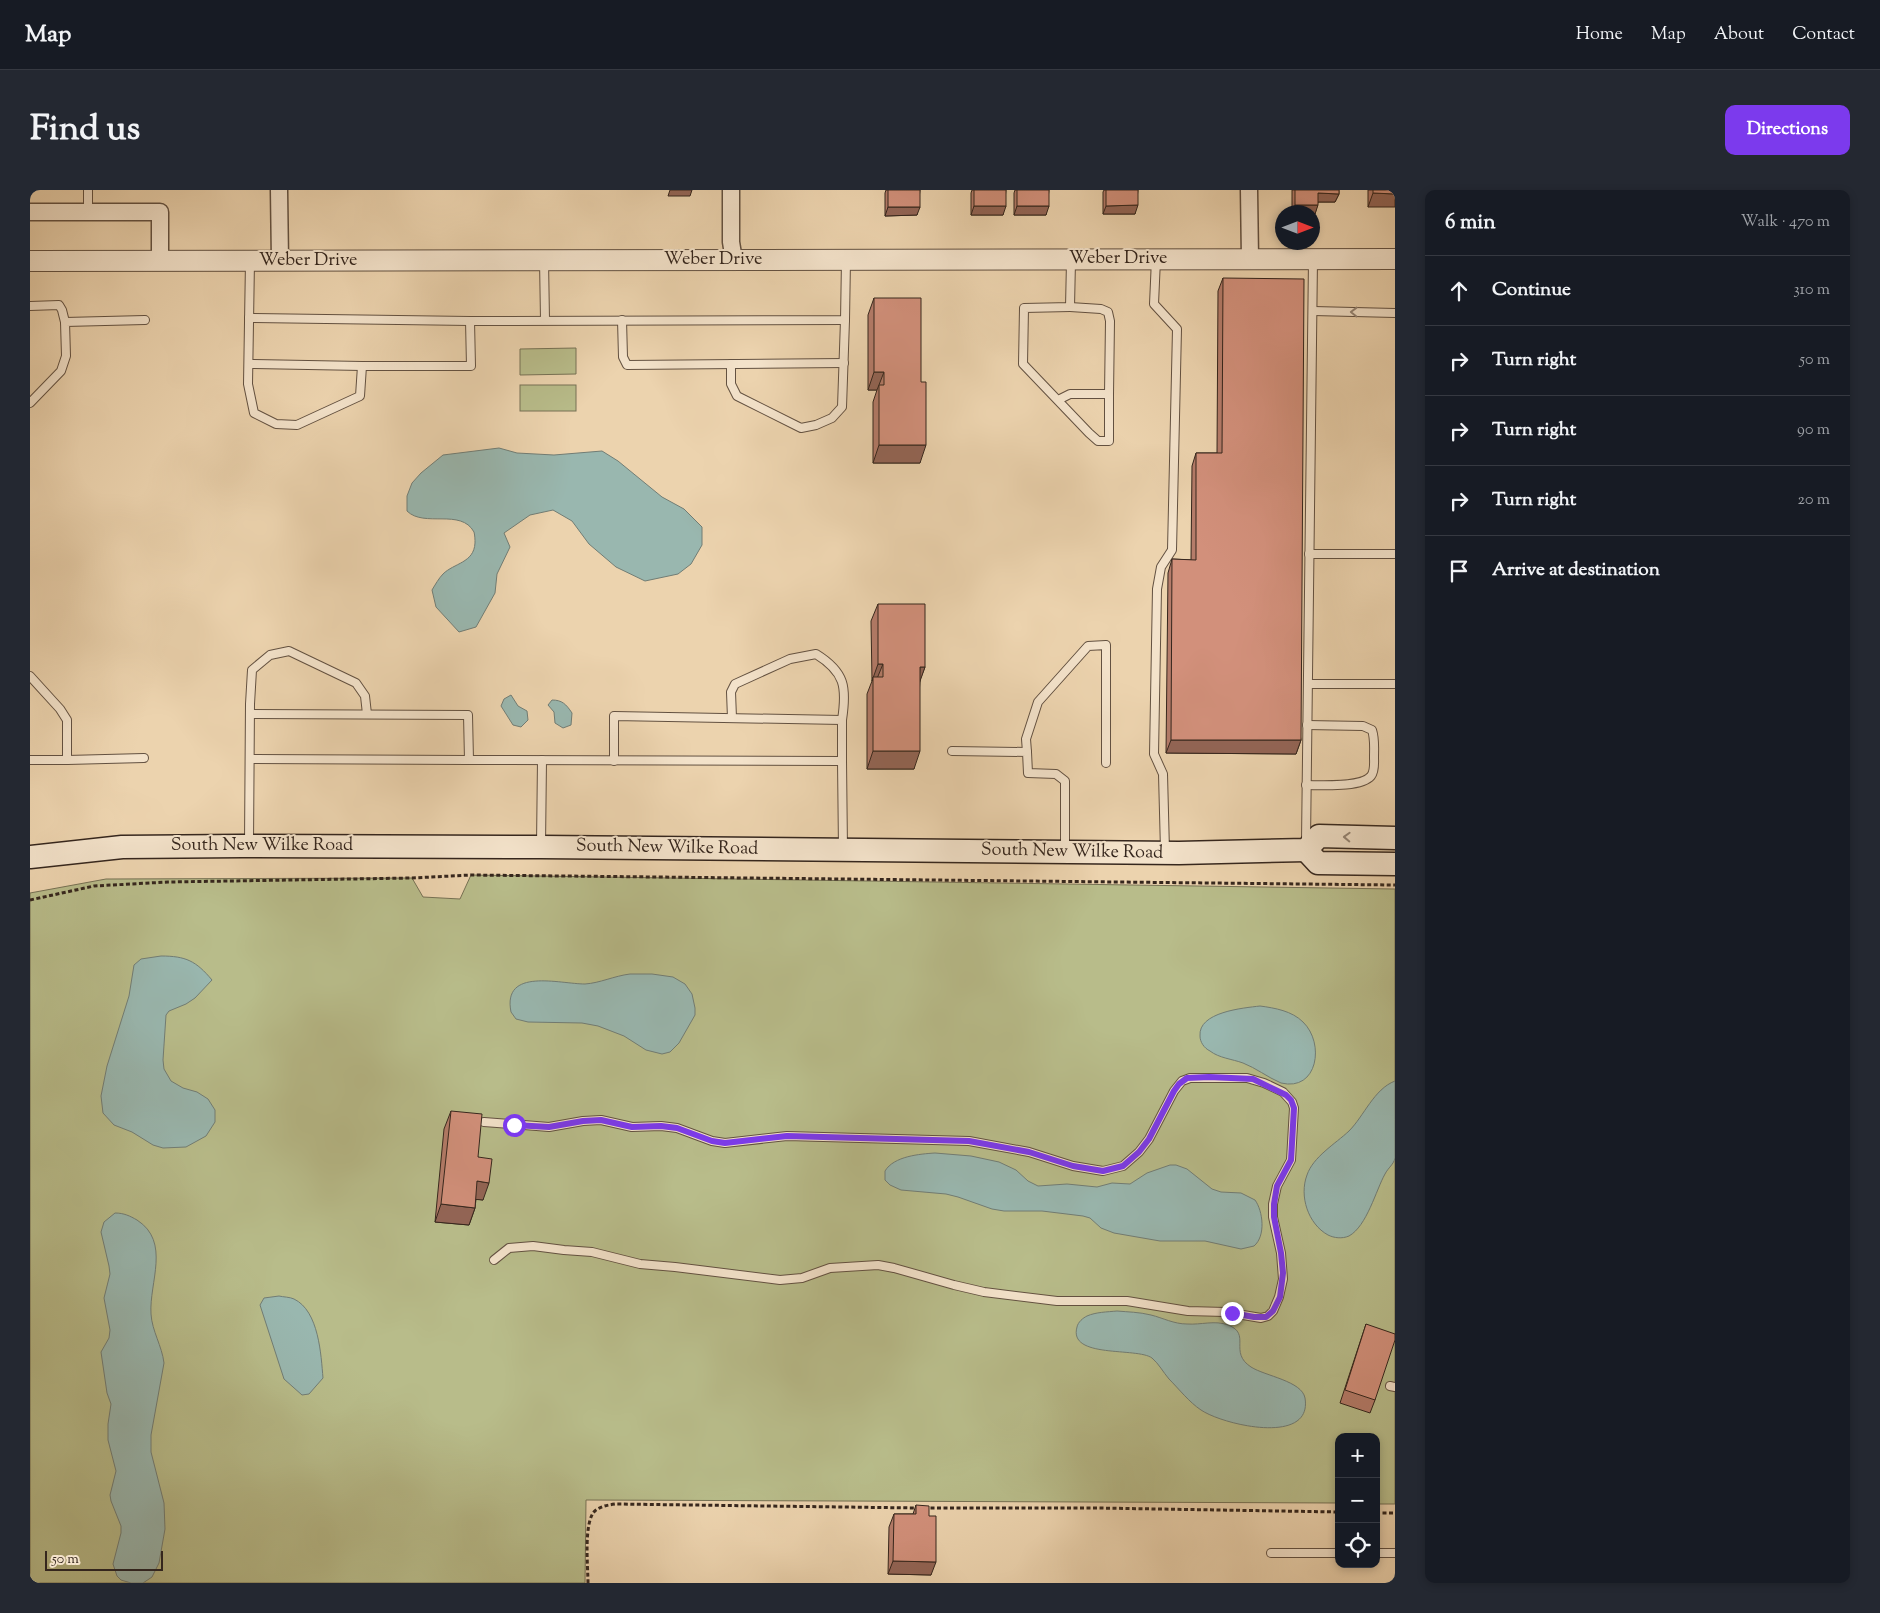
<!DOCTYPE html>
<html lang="en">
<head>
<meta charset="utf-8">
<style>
	:root { --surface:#171b24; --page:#242831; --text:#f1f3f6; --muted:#9ea1a6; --line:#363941; --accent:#7c3aed }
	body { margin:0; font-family:"Sorts Mill Goudy",serif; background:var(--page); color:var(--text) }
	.controls { position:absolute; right:15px; bottom:15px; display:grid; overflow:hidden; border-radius:10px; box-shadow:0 2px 8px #0003 }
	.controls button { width:45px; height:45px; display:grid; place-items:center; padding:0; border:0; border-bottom:1px solid var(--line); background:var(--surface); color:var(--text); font:25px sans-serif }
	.compass { position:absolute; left:1245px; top:15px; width:45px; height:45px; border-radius:50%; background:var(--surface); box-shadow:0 2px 8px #0003; rotate:90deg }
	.scale { position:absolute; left:15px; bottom:12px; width:118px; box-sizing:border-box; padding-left:5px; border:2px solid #35261d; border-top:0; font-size:14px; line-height:18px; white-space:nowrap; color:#35261d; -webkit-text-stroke:4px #f3e2ca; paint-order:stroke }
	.stop { position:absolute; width:15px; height:15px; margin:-11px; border:4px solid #7c3aed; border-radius:50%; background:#fff }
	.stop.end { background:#7c3aed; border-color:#fff; box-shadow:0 1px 5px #0008 }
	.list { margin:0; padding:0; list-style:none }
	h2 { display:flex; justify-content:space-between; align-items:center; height:65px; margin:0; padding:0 20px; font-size:21px }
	h2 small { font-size:16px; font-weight:400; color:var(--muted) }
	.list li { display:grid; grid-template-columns:32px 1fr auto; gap:15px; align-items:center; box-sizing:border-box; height:70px; padding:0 20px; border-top:1px solid var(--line) }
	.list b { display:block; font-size:19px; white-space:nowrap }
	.list em { font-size:16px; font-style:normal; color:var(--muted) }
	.icon { flex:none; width:28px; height:28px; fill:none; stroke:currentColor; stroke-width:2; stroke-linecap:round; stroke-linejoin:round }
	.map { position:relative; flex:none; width:1365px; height:1393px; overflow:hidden; border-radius:10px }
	header { display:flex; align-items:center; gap:30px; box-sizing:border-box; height:70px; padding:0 25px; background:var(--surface); border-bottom:1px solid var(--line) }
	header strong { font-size:24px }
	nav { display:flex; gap:28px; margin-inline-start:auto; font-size:18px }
	.intro { display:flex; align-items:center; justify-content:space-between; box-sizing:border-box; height:120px; padding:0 30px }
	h1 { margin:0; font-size:35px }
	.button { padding:12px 22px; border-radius:10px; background:var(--accent); color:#fff; font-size:18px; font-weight:700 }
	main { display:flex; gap:30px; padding:0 30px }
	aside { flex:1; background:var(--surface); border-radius:10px; box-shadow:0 2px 8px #0003 }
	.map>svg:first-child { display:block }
	.green { fill:#b8bc8a; stroke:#767154 }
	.water { fill:#99b7af; stroke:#717d75 }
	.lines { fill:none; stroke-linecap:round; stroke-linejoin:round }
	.service-casing { stroke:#635141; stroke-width:10 }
	.minor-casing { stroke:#635141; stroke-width:19 }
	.tertiary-casing { stroke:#635141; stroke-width:22 }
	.secondary-casing { stroke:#35261d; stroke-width:25 }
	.path { stroke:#35261d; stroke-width:3; stroke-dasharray:4 2.5; stroke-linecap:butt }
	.service { stroke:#f3e2ca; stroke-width:8 }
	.minor { stroke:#f3e2ca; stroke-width:16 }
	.tertiary { stroke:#f3e2ca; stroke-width:20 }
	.secondary { stroke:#f3e2ca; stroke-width:22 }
	.wall { fill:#b57c6a; stroke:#35261d }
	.shaded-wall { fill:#936556; stroke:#35261d }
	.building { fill:#d2907b; stroke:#35261d }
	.oneway { stroke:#948474 }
	.route { stroke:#7c3aed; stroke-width:6 }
	.labels { text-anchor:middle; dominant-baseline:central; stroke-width:4; stroke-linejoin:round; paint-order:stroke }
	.street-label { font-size:18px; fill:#35261d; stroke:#f3e2ca }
</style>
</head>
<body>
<header>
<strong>Map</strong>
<nav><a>Home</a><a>Map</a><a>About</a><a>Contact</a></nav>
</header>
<div class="intro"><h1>Find us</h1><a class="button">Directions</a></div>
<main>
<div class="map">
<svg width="1365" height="1393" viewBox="0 0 1365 1393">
	<rect width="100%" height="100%" fill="#ecd3ae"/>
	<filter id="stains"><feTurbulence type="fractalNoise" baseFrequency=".004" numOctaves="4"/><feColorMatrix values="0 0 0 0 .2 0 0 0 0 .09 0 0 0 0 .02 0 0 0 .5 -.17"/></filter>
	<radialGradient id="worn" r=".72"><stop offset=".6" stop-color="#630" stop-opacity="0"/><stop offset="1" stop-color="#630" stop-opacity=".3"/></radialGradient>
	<!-- green -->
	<g class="green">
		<polygon points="546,158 546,184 490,185 490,159"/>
		<rect x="490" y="195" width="56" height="26"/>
		<polygon points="441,685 1365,699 1365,1314 1346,1314 1346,1247 1309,1247 1309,1313 556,1310 555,1393 0,1393 0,703 76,689 382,688 393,707 430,709"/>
	</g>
	<!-- water -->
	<g class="water">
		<path d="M469,258l18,5 37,2 48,-4 16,10 44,36 22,12 18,18v18l-11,19 -13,10 -33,7 -29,-14 -27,-23 -17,-23 -19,-11 -23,5 -26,18 6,14 -13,27 -2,19 -19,34 -17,5 -23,-25 -4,-17c3,-5 7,-12 11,-16 11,-11 31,-11 32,-31 0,-3 0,-7 -1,-11 -13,-24 -50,-4 -67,-21v-15l5,-13 9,-10 22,-18z"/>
		<polygon points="481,505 488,516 497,521 498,530 491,537 483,535 471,516 474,509"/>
		<path d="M522,510c10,0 14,4 20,13l-1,12 -8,3 -8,-5 -1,-11 -6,-7z"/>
		<path d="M131,766c25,0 35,5 51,24l-17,18 -9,6 -17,7 -3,4 -3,45 1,9 7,12 12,7 14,4 11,7 7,11v12l-9,14 -20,11 -23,1 -10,-3 -21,-13 -18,-7 -11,-12 -2,-17 6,-30 22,-70 5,-31 7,-6z"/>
		<path d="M600,784h22l21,3 12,7 7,10 3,14v7l-16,28 -9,9 -8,2 -16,-4 -22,-14 -26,-10 -16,-3 -54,-1 -12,-3 -5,-7c-9,-45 49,-28 74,-28 15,-1 29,-8 45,-10z"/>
		<path d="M1230,816c15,2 32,5 43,16 22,21 15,70 -22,61 -14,-6 -25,-15 -38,-20 -11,-4 -24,-5 -33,-12 -6,-3 -10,-9 -10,-15 -2,-24 43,-28 60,-30z"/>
		<path d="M1365,891c0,25 0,52 0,77 -1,6 -7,10 -10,16 -9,16 -18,52 -36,62 -7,3 -15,2 -21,-1 -20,-11 -29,-39 -21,-60 6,-18 28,-31 42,-44 15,-15 25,-42 46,-50z"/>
		<path d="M905,963l36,3 28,6 17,8 12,11 10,5 29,-2 30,3 15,-4 18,1 17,-11 23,-8h6l11,4 25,20 9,3 20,1 14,7c8,11 11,36 -1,46l-13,3 -36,-8h-45l-46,-8 -13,-5 -11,-10 -7,-2 -41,-5h-38l-12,-2 -34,-12 -12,-3 -45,-4 -11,-5 -5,-5v-9c9,-15 35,-17 50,-18z"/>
		<path d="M85,1023c9,0 15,3 22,7 34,22 12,62 14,94 1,17 11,32 13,49l-13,72v17l13,51 1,26 -6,34 -7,14 -9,6h-12l-10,-3 -4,-4 -4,-12 8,-31v-7l-10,-25 -1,-6 6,-24 -8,-31v-16l3,-20 -4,-11 -6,-41 8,-14 1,-8 -6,-32 6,-24 -1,-8 -8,-34 3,-10z"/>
		<path d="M249,1106c4,1 11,1 15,3 25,12 27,56 29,79l-14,16 -7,1 -18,-16 -24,-74 4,-7z"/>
		<path d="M1087,1121c11,1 22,1 34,4 12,3 23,9 36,9 14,1 28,-4 41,1 24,9 0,27 23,42 14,9 51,14 54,31 8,48 -82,27 -104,12 -12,-8 -22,-21 -32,-31 -6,-7 -10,-15 -17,-21 -15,-11 -84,1 -75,-31 1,-5 6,-9 10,-11 9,-4 20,-4 30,-5z"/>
	</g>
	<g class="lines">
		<!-- service casing -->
		<g class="service-casing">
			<g id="service">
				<polyline points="58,0 58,22"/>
				<polyline points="1126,69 1124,114 1147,139 1142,360 1131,377 1127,399 1124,564 1133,584 1135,661"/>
				<polyline points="514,70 515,130"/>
				<polyline points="220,71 218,194 224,223 246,234 267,235 330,206 332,176 441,176 440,131 815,130 816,70"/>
				<polyline points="0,116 29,115 32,120 35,132"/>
				<polyline points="1040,117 1071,119 1078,122 1080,131 1079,204"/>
				<polyline points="1283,121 1365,123"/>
				<polyline points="219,128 440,131"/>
				<polyline points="592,130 593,167 597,175 814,173"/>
				<polyline points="219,174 332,176"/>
				<polyline points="701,174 701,194 707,206 771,238 786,235 802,228 812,217 815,130"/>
				<polyline points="1028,210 1040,204 1079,204 1079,251 1068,251 1059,243 993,174 994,118 1040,117 1041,71"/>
				<polyline points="0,213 31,181 36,166 35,132 115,130"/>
				<polyline points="1279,364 1365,364"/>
				<polyline points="0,486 30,519 37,530 37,570 114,568"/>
				<polyline points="1278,494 1365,494"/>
				<path d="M702,528l-1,-26 4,-8 55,-25 26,-5c29,18 31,33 26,66"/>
				<polyline points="922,561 997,562 998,583 1026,584 1035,591 1035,659"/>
				<polyline points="997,562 996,549 1008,512 1058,456 1076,455 1076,573"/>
				<polyline points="220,569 439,570 438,525 220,524"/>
				<polyline points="0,570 37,570"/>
				<polyline points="439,570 812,571 813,659"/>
				<polyline points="584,571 584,526 812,530 812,571"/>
				<path d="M1276,595c15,0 55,3 65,-9 4,-5 3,-13 3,-19 0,-9 1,-18 -2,-27l-9,-4 -56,-1"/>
				<polyline points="1276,652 1283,69"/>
				<polyline points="219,654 220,514 222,480 240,465 259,461 326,493 335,506 337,524"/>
				<polyline points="511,656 512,570"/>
				<polyline points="454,932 519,937 553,931 571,930 602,937 631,936 647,938 682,951 695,953 757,946 939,951 999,962 1043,976 1073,981 1093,976 1109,962 1119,949 1144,901 1152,891 1160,888 1217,888 1234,893 1253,902 1262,912 1264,918 1261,970 1247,996 1243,1014 1243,1027 1251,1063 1253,1089 1249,1107 1243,1121 1238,1126 1231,1128 1195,1122 1158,1121 1097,1111 1027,1111 954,1102 924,1095 864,1078 848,1075 800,1078 772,1088 750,1090 645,1077 610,1074 562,1062 534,1060 503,1056 479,1058 464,1070"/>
				<polyline points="1360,1196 1365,1197"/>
				<polyline points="1241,1363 1309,1363"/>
				<polyline points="1346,1363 1365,1363"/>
			</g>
		</g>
		<!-- minor casing -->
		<g class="minor-casing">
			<g id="minor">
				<polyline points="249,0 250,71"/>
				<polyline points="701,0 701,52 704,70"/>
				<polyline points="1219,0 1220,69"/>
				<polyline points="0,22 130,22 130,71"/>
			</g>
		</g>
		<!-- tertiary casing -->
		<g class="tertiary-casing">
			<polyline id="tertiary" points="0,71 1365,69"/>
		</g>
		<!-- secondary casing -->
		<g class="secondary-casing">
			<g id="secondary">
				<polyline points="1276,660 1288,673 1365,674"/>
				<polyline points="0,667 92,657 212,656 511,657 1149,663 1276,660 1289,646 1365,648"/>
			</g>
		</g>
		<!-- path -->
		<g class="path">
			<polyline points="0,710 64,696 138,692 382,688 441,685 1365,695"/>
			<polyline points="894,1318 1067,1318 1309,1322"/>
			<polyline points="1346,1323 1365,1323"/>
			<path d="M558,1393c0,-16 -5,-64 8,-73 6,-4 12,-5 19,-6l303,4"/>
		</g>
		<!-- service -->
		<use href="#service" class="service"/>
		<!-- minor -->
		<use href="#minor" class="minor"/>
		<!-- tertiary -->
		<use href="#tertiary" class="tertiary"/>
		<!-- secondary -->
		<use href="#secondary" class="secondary"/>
	</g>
	<!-- wall -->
	<g class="wall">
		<polygon points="856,0 890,0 887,25 855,26 855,3"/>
		<polygon points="942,0 976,0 973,25 941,25 941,3"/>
		<polygon points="985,0 1019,0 1016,25 984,25 984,3"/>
		<polygon points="1074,0 1108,0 1105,24 1073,24 1073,2"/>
		<polygon points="1262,0 1309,0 1309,4 1305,12 1288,12 1285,24 1282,24 1282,22 1262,22"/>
		<polygon points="1338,0 1365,0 1338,17"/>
		<polygon points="1193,88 1271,550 1266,564 1136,563 1138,383 1142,369 1161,370 1162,276 1166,263 1187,263 1188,101"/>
		<polygon points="844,108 890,273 843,273 843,212 847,200 838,200 838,125"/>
		<polygon points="848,414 895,477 890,490 884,579 837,579 837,504 842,491 841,431"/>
		<polygon points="421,921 448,967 453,1010 446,1009 445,1018 439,1035 405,1032 414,939"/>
		<polygon points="1336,1134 1345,1210 1340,1223 1310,1213"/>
		<polygon points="886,1315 901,1385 858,1384 859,1337 864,1324 883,1324"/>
	</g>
	<!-- shaded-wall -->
	<g class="shaded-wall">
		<polygon points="640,0 662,0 660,6 638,6"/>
		<polygon points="1288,3 1309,4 1305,12 1285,12"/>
		<polygon points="1343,3 1365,4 1365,17 1338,17"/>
		<polygon points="1108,15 1105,24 1073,24 1076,16"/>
		<polygon points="1265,15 1288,15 1285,24 1282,24 1282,22 1262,22"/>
		<polygon points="944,16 976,16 973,25 941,25"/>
		<polygon points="987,16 1019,16 1016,25 984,25"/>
		<polygon points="858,17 890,17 887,25 855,26"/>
		<polygon points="844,182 854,182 847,200 838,200"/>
		<polygon points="849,255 896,255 890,273 843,273"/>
		<polygon points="848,474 853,474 846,491 843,487 842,491"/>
		<polygon points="890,477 895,477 889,494"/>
		<polygon points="1141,550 1271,550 1266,564 1136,563"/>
		<polygon points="843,561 890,561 884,579 837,579"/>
		<polygon points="447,991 459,993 453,1010 441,1009"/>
		<polygon points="411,1014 445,1018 439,1035 405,1032"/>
		<polygon points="863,1371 906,1372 901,1385 858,1384"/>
	</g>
	<!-- building -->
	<g class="building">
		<rect x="858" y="0" width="32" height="17"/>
		<rect x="944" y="0" width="32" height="16"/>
		<rect x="987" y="0" width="32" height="16"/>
		<polygon points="1076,0 1108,0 1108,15 1076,16"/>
		<polygon points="1265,0 1309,0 1309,4 1288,3 1288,15 1265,15"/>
		<polygon points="1343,0 1365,0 1365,4 1343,3"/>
		<polygon points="1193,88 1274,89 1271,550 1141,550 1142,369 1166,370 1166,263 1192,263"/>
		<polygon points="844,108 891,108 891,192 896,192 896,255 849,255 849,195 854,195 854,182 844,182"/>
		<polygon points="848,414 895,414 895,477 890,477 890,561 843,561 843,487 853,487 853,474 848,474"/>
		<polygon points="421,921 452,924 448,967 462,969 459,993 447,991 445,1018 411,1014"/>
		<polygon points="1336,1134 1365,1144 1365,1150 1345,1210 1315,1200"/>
		<polygon points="886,1315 899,1316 899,1326 906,1326 906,1372 863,1371 864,1324 886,1324"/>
	</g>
	<!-- one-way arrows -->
	<defs><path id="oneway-chevron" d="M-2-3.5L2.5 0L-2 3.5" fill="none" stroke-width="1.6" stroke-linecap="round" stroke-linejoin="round" transform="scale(1.25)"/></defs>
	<g class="oneway">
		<use href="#oneway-chevron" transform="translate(1324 122) rotate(-179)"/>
		<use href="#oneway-chevron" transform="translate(1317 647) rotate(-178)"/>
	</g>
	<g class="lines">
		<!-- route -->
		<polyline class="route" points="484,935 519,937 553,931 571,930 602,937 631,936 647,938 682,951 695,953 757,946 939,951 999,962 1043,976 1073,981 1093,976 1109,962 1119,949 1144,901 1149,894 1157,888 1179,887 1223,889 1256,905 1261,910 1264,918 1261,970 1247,996 1244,1014 1244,1027 1251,1063 1253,1083 1250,1107 1243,1121 1236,1127 1224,1127 1202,1123"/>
	</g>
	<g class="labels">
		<!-- street labels -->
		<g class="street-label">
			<text x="1088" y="69">Weber Drive</text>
			<text x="683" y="70">Weber Drive</text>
			<text x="278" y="71">Weber Drive</text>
			<text x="232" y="656">South New Wilke Road</text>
			<text transform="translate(637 658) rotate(1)">South New Wilke Road</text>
			<text transform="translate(1042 662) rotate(1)">South New Wilke Road</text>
		</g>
	</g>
	<rect width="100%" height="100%" filter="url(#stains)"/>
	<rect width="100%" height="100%" fill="url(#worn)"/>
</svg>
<div class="controls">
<button>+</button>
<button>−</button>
<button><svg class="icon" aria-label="locate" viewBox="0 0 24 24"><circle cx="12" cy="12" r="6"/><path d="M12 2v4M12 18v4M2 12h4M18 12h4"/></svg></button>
</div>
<svg class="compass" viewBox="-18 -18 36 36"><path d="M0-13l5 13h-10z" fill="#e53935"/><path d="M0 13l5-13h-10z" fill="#9ea1a6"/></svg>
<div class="scale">50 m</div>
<div class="stop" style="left:484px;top:935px"></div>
<div class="stop end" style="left:1202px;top:1123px"></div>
</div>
<aside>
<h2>6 min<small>Walk · 470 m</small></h2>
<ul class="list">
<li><svg class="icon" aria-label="ahead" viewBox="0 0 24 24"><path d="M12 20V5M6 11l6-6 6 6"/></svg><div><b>Continue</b></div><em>310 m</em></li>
<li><svg class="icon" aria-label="right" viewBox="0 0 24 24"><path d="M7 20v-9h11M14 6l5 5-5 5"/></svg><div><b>Turn right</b></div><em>50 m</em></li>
<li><svg class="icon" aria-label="right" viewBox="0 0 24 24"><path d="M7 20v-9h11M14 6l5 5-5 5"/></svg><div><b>Turn right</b></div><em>90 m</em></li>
<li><svg class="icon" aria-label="right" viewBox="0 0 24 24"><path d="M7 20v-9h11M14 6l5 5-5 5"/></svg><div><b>Turn right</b></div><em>20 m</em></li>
<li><svg class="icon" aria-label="arrive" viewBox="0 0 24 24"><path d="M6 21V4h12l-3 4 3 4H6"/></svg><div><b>Arrive at destination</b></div></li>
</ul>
</aside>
</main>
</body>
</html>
